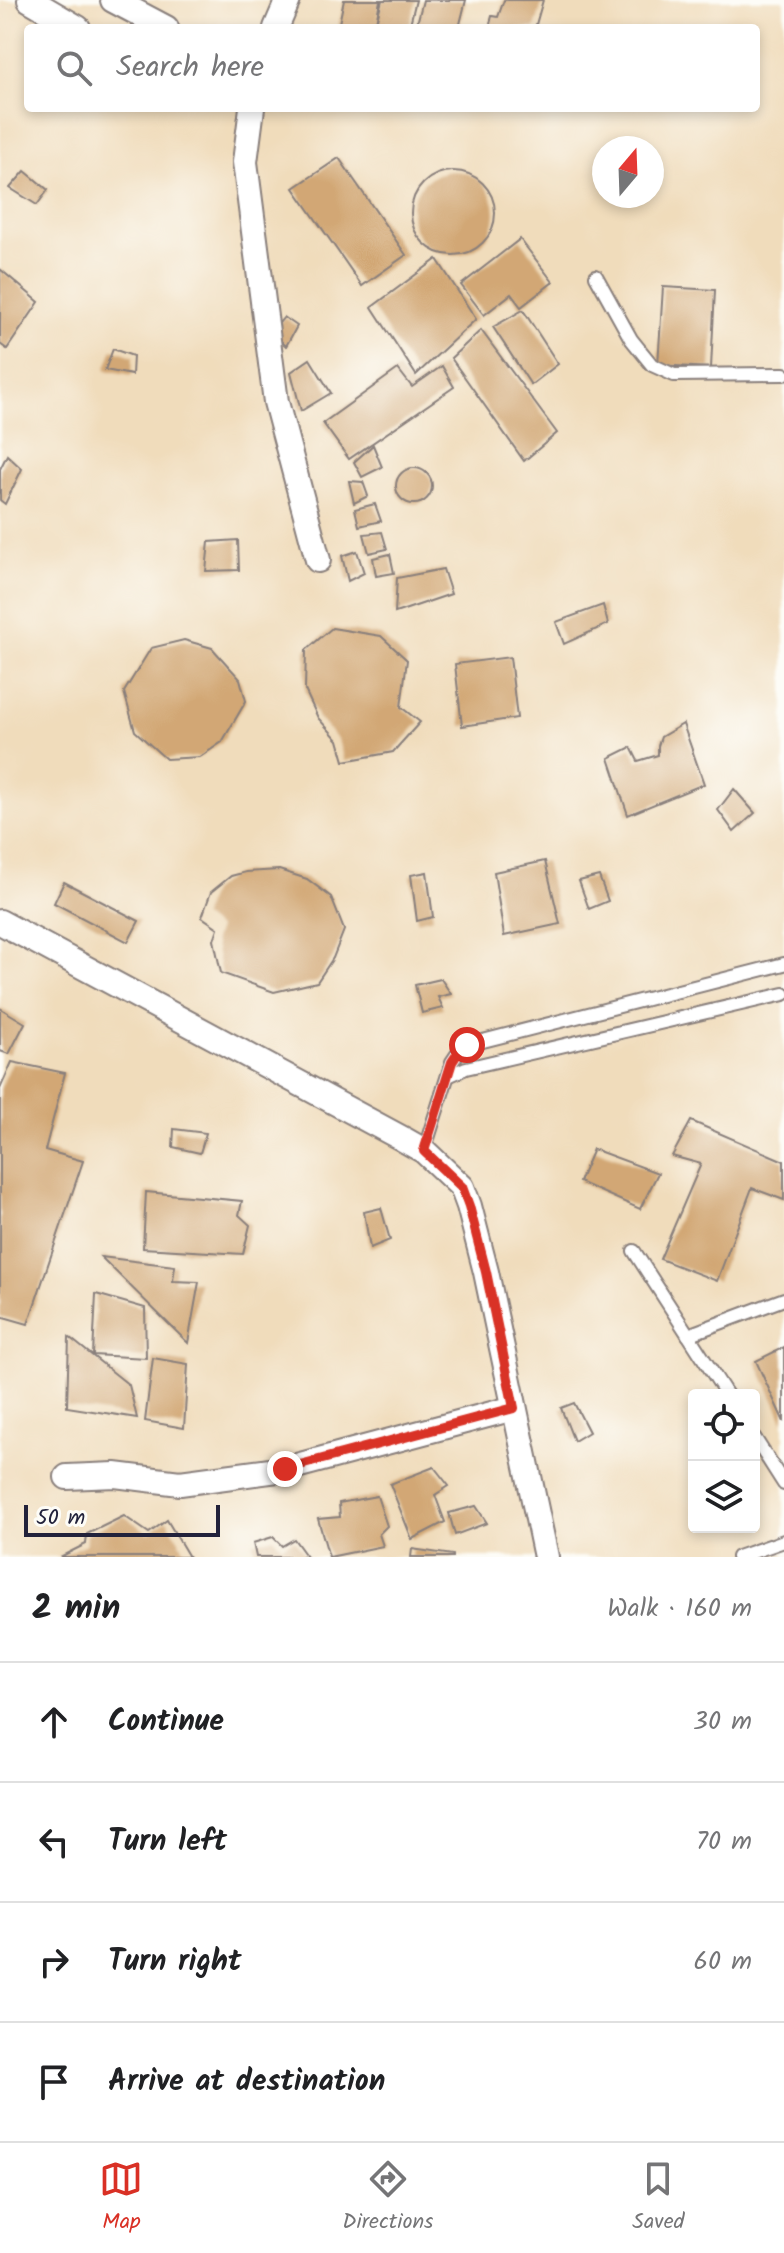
<!DOCTYPE html>
<html lang="en">
<head>
<meta charset="utf-8">
<style>
	:root { --surface:#fff; --page:#f2f2f2; --text:#202124; --muted:#757577; --line:#e0e0e0; --accent:#d93025 }
	body { margin:0; font-family:Kalam,sans-serif; background:var(--page); color:var(--text) }
	.controls { position:absolute; right:24px; bottom:24px; display:grid; overflow:hidden; border-radius:8px; box-shadow:0 4px 12px #0003 }
	.controls button { width:72px; height:72px; display:grid; place-items:center; padding:0; border:0; border-bottom:2px solid var(--line); background:var(--surface); color:var(--text); font:40px sans-serif }
	.compass { position:absolute; left:592px; top:136px; width:72px; height:72px; border-radius:50%; background:var(--surface); box-shadow:0 4px 12px #0003; rotate:19deg }
	.scale { position:absolute; left:24px; bottom:20px; width:196px; box-sizing:border-box; padding-left:8px; border:4px solid #22223b; border-top:0; font-size:22px; line-height:28px; white-space:nowrap; color:#22223b; -webkit-text-stroke:6px #fdfcf7; paint-order:stroke }
	.stop { position:absolute; width:24px; height:24px; margin:-18px; border:6px solid #d93025; border-radius:50%; background:#fff }
	.stop.end { background:#d93025; border-color:#fff; box-shadow:0 2px 8px #0008 }
	.list { margin:0; padding:0; list-style:none }
	h2 { display:flex; justify-content:space-between; align-items:center; height:104px; margin:0; padding:0 32px; font-size:34px }
	h2 small { font-size:26px; font-weight:400; color:var(--muted) }
	.list li { display:grid; grid-template-columns:52px 1fr auto; gap:24px; align-items:center; box-sizing:border-box; height:120px; padding:0 32px; border-top:2px solid var(--line) }
	.list b { display:block; font-size:30px; white-space:nowrap }
	.list em { font-size:26px; font-style:normal; color:var(--muted) }
	.icon { flex:none; width:44px; height:44px; fill:none; stroke:currentColor; stroke-width:2; stroke-linecap:round; stroke-linejoin:round }
	.map { position:relative; flex:none; width:784px; height:1557px; overflow:hidden }
	.search { position:absolute; background:var(--surface); box-shadow:0 4px 12px #0003; left:24px; right:24px; top:24px; height:88px; display:flex; align-items:center; gap:20px; box-sizing:border-box; padding:0 28px; border-radius:8px; color:var(--muted); font-size:30px }
	.sheet { height:584px; background:var(--surface) }
	nav { display:flex; justify-content:space-around; align-items:center; box-sizing:border-box; height:112px; border-top:2px solid var(--line); background:var(--surface); font-size:22px; color:var(--muted) }
	nav a { display:grid; justify-items:center; gap:4px }
	nav .on { color:var(--accent) }
	.map>svg:first-child { display:block }
	.building { fill:#d2a774 }
	.lines { fill:none; stroke-linecap:round; stroke-linejoin:round }
	.service-casing { stroke:#897f7b; stroke-width:16 }
	.minor-casing { stroke:#897f7b; stroke-width:28 }
	.service { stroke:#fff; stroke-width:12 }
	.minor { stroke:#fff; stroke-width:24 }
	.route { stroke:#d93025; stroke-width:10 }
</style>
</head>
<body>
<div class="map">
<svg width="784" height="1557" viewBox="0 0 784 1557">
	<rect width="100%" height="100%" fill="#fdfcf7"/>
	<filter id="ink" filterUnits="userSpaceOnUse"><feTurbulence type="fractalNoise" baseFrequency=".0125" numOctaves="2"/><feDisplacementMap in="SourceGraphic" scale="16" xChannelSelector="R" yChannelSelector="G"/><feConvolveMatrix kernelMatrix="1 2 1 2 8 2 1 2 1" color-interpolation-filters="sRGB"/></filter>
	<filter id="wash" filterUnits="userSpaceOnUse"><feTurbulence type="fractalNoise" baseFrequency=".006" numOctaves="4" result="noise"/><feDisplacementMap in="SourceGraphic" scale="32" xChannelSelector="R" yChannelSelector="G"/><feGaussianBlur stdDeviation="1.8" result="paint"/><feColorMatrix in="noise" values="0 0 0 0 0 0 0 0 0 0 0 0 0 0 0 0 0 1.4 0 .05"/><feComposite in="paint" operator="in"/></filter>
	<g filter="url(#wash)">
		<rect width="100%" height="100%" fill="#f0dcbb"/>
		<g id="blocks">
			<!-- building -->
			<g class="building">
				<polygon points="344,0 380,0 376,23 382,0 416,0 409,28 338,28"/>
				<polygon points="423,0 466,0 459,28 416,28"/>
				<polygon points="504,0 543,0 535,28 489,28 492,16 498,17"/>
				<polygon points="339,158 406,255 362,286 294,188"/>
				<circle cx="453" cy="213" r="42"/>
				<polygon points="25,171 48,190 37,205 10,188"/>
				<polygon points="520,239 553,282 521,307 511,294 484,315 461,285"/>
				<polygon points="437,259 476,319 416,375 372,307"/>
				<polygon points="0,269 39,302 7,349 0,344"/>
				<polygon points="663,287 715,290 711,368 658,365"/>
				<polygon points="523,310 558,364 531,385 493,327"/>
				<polygon points="284,317 297,326 286,346 272,332"/>
				<polygon points="481,330 557,433 524,461 451,358"/>
				<polygon points="113,349 133,356 132,375 105,370"/>
				<polygon points="310,359 331,393 301,411 291,372"/>
				<polygon points="442,366 454,387 349,459 323,423 398,369 412,387"/>
				<polygon points="373,445 382,467 362,477 354,462"/>
				<polygon points="7,455 22,469 5,504 0,500 0,469"/>
				<circle cx="414" cy="486" r="18"/>
				<polygon points="349,481 363,482 368,496 354,503"/>
				<polygon points="375,504 381,521 359,526 355,509"/>
				<polygon points="382,532 387,549 369,553 364,534"/>
				<polygon points="238,540 239,570 206,571 209,542"/>
				<polygon points="357,551 364,573 348,581 342,556"/>
				<polygon points="390,554 394,573 376,576 373,558"/>
				<polygon points="443,569 451,594 395,613 397,578"/>
				<polygon points="603,605 608,624 564,644 556,622"/>
				<polygon points="332,628 381,636 407,660 401,707 420,722 393,752 344,761 338,740 318,718 305,690 306,650"/>
				<polygon points="184,640 212,648 240,679 246,701 222,742 200,757 166,759 135,731 124,692 151,648"/>
				<polygon points="510,657 517,718 462,726 455,664"/>
				<polygon points="683,724 704,784 628,815 609,758 631,747 638,761 658,755 658,746 661,737"/>
				<polygon points="734,789 755,813 734,832 718,810"/>
				<polygon points="545,861 560,924 504,936 494,872"/>
				<polygon points="279,870 307,879 331,897 344,930 333,958 317,982 274,992 221,973 214,940 218,928 202,917 211,892 231,876 246,872"/>
				<polygon points="427,872 433,917 417,921 411,875"/>
				<polygon points="599,876 608,901 589,909 579,881"/>
				<polygon points="64,882 139,921 128,942 54,903"/>
				<polygon points="441,979 451,994 438,997 443,1008 422,1013 415,985"/>
				<polygon points="0,1008 25,1023 9,1054 0,1051"/>
				<polygon points="12,1062 65,1073 45,1150 83,1161 28,1324 0,1316 0,1089"/>
				<polygon points="691,1121 784,1161 784,1200 752,1188 717,1281 660,1259 701,1164 672,1156"/>
				<polygon points="174,1129 206,1133 200,1153 173,1147"/>
				<polygon points="593,1149 658,1173 640,1209 579,1182"/>
				<polygon points="146,1192 242,1201 239,1215 250,1225 243,1254 143,1248"/>
				<polygon points="381,1208 390,1240 370,1248 364,1212"/>
				<polygon points="101,1257 175,1266 173,1281 199,1282 188,1343"/>
				<polygon points="96,1294 145,1308 146,1358 93,1355"/>
				<polygon points="69,1337 129,1385 137,1418 67,1407"/>
				<polygon points="784,1347 784,1422 756,1361"/>
				<polygon points="153,1358 188,1364 184,1428 145,1421"/>
				<polygon points="574,1403 589,1432 574,1441 561,1408"/>
				<polygon points="434,1467 449,1486 435,1495 445,1522 412,1539 390,1484"/>
				<polygon points="377,1496 387,1526 379,1534 383,1546 329,1557 318,1519 340,1517 339,1503"/>
				<polygon points="476,1506 487,1523 455,1535 449,1513"/>
				<polygon points="124,1516 149,1533 167,1520 189,1557 60,1557 86,1544 87,1534"/>
				<polygon points="273,1537 282,1546 294,1539 307,1557 256,1557 253,1543"/>
				<polygon points="412,1549 453,1555 453,1557 411,1557"/>
			</g>
		</g>
	</g>
	<g filter="url(#ink)">
		<use href="#blocks" fill-opacity="0" stroke="#897f7b" stroke-width="2"/>
		<g class="lines">
			<!-- service casing -->
			<g class="service-casing">
				<g id="service">
					<polyline points="596,276 631,339 652,365 674,375 784,374"/>
					<polyline points="448,1076 466,1068 784,994"/>
					<polyline points="424,1151 452,1062 460,1050 467,1045 784,964"/>
					<polyline points="634,1251 727,1395"/>
					<polyline points="688,1335 784,1299"/>
					<polyline points="754,1437 784,1484"/>
					<polyline points="738,1557 784,1541"/>
				</g>
			</g>
			<!-- minor casing -->
			<g class="minor-casing">
				<g id="minor">
					<polyline points="30,0 78,28"/>
					<polyline points="113,0 166,28"/>
					<polyline points="276,28 288,0"/>
					<polyline points="252,108 245,162 276,402 318,560"/>
					<polyline points="0,922 403,1139 424,1151 462,1187 469,1206 486,1272 546,1557"/>
					<polyline points="67,1477 115,1475 180,1483 285,1469 514,1408"/>
				</g>
			</g>
			<!-- service -->
			<use href="#service" class="service"/>
			<!-- minor -->
			<use href="#minor" class="minor"/>
		</g>
	</g>
	<g class="lines" filter="url(#ink)">
		<!-- route -->
		<polyline class="route" points="285,1469 514,1408 486,1272 469,1206 462,1187 424,1151 452,1062 460,1050 467,1045"/>
	</g>
</svg>
<div class="controls">
<button><svg class="icon" aria-label="locate" viewBox="0 0 24 24"><circle cx="12" cy="12" r="6"/><path d="M12 2v4M12 18v4M2 12h4M18 12h4"/></svg></button>
<button><svg class="icon" aria-label="layers" viewBox="0 0 24 24"><path d="M12 4l9 5-9 5-9-5zM3 14l9 5 9-5"/></svg></button>
</div>
<svg class="compass" viewBox="-18 -18 36 36"><path d="M0-13l5 13h-10z" fill="#e53935"/><path d="M0 13l5-13h-10z" fill="#757577"/></svg>
<div class="scale">50 m</div>
<div class="stop" style="left:467px;top:1045px"></div>
<div class="stop end" style="left:285px;top:1469px"></div>
<div class="search"><svg class="icon" aria-label="search" viewBox="0 0 24 24"><circle cx="10" cy="10" r="6"/><path d="M15 15l6 6"/></svg>Search here</div>
</div>
<section class="sheet">
<h2>2 min<small>Walk · 160 m</small></h2>
<ul class="list">
<li><svg class="icon" aria-label="ahead" viewBox="0 0 24 24"><path d="M12 20V5M6 11l6-6 6 6"/></svg><div><b>Continue</b></div><em>30 m</em></li>
<li><svg class="icon" aria-label="left" viewBox="0 0 24 24"><path d="M17 20v-9H6M10 6l-5 5 5 5"/></svg><div><b>Turn left</b></div><em>70 m</em></li>
<li><svg class="icon" aria-label="right" viewBox="0 0 24 24"><path d="M7 20v-9h11M14 6l5 5-5 5"/></svg><div><b>Turn right</b></div><em>60 m</em></li>
<li><svg class="icon" aria-label="arrive" viewBox="0 0 24 24"><path d="M6 21V4h12l-3 4 3 4H6"/></svg><div><b>Arrive at destination</b></div></li>
</ul>
</section>
<nav>
<a class="on"><svg class="icon" aria-label="map" viewBox="0 0 24 24"><path d="M3 6l6-2 6 2 6-2v14l-6 2-6-2-6 2zM9 4v14M15 6v14"/></svg>Map</a>
<a><svg class="icon" aria-label="directions" viewBox="0 0 24 24"><path d="M12 3l9 9-9 9-9-9zM9 14v-3h6M13 9l2 2-2 2"/></svg>Directions</a>
<a><svg class="icon" aria-label="saved" viewBox="0 0 24 24"><path d="M7 4h10v16l-5-4-5 4z"/></svg>Saved</a>
</nav>
</body>
</html>
